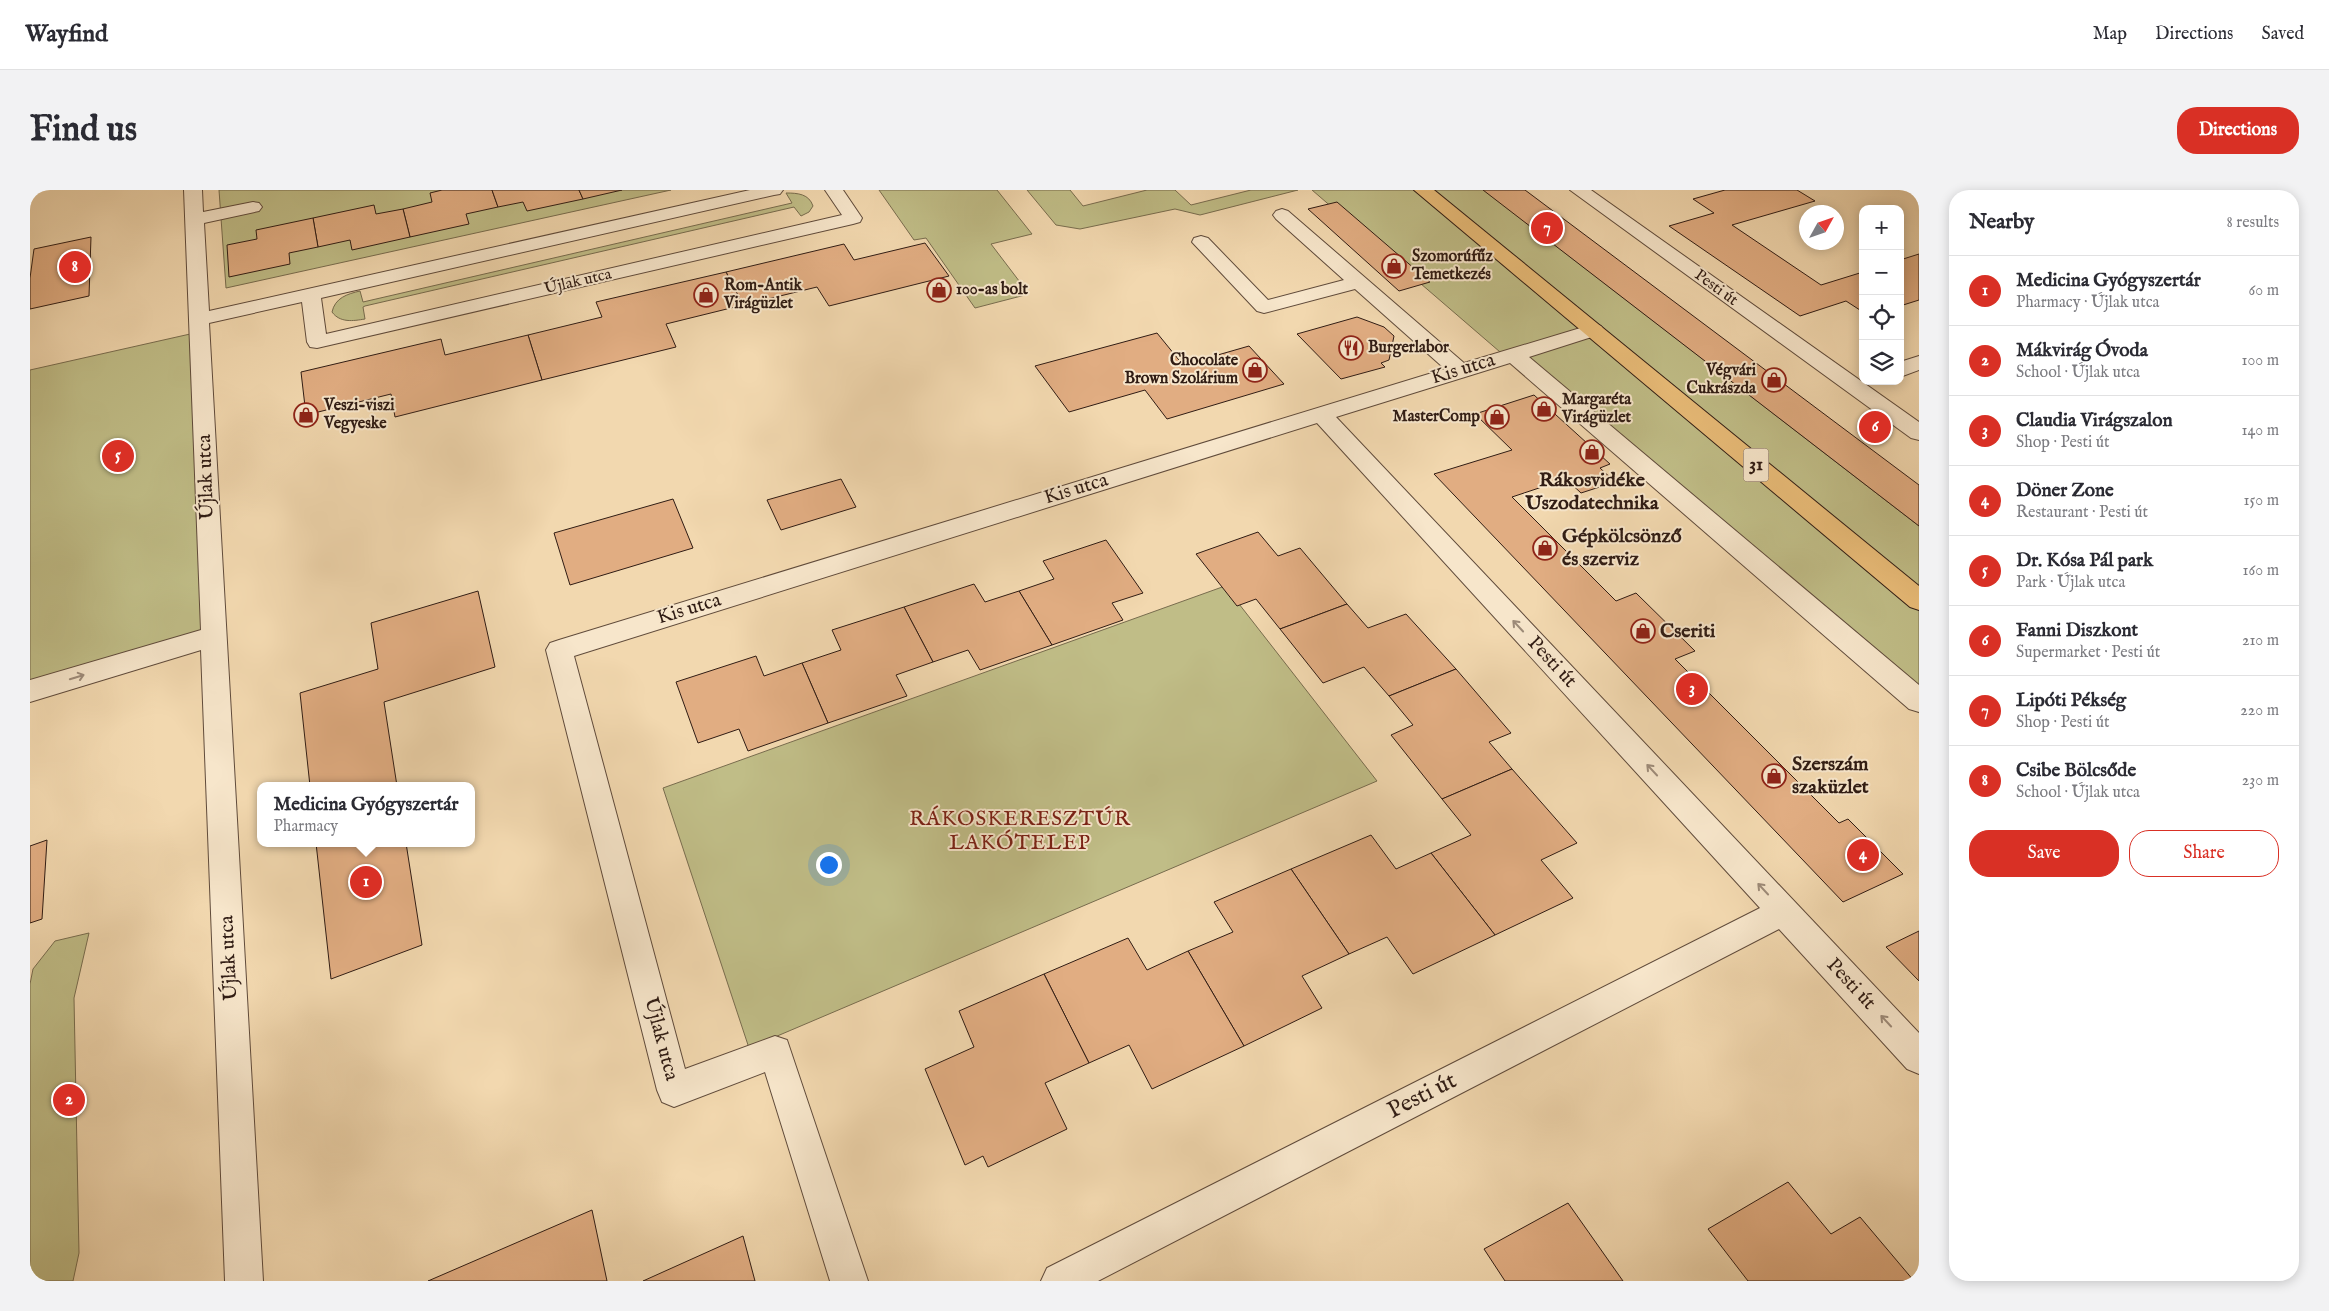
<!DOCTYPE html>
<html lang="en">
<head>
<meta charset="utf-8">
<style>
	:root { --surface:#fff; --page:#f2f2f3; --text:#2b2b33; --muted:#7c7c81; --line:#e1e1e2; --accent:#d93025 }
	body { margin:0; font-family:"IM FELL English",serif; background:var(--page); color:var(--text) }
	.controls { position:absolute; right:15px; top:15px; display:grid; overflow:hidden; border-radius:10px; box-shadow:0 2px 12px #0003 }
	.controls button { width:45px; height:45px; display:grid; place-items:center; padding:0; border:0; border-bottom:1px solid var(--line); background:var(--surface); color:var(--text); font:25px sans-serif }
	.compass { position:absolute; left:1769px; top:15px; width:45px; height:45px; border-radius:50%; background:var(--surface); box-shadow:0 2px 12px #0003; rotate:50deg }
	.you { position:absolute; left:798px; top:674px; width:18px; height:18px; margin:-12px; border:4px solid #fff; border-radius:50%; background:#1a73e8; box-shadow:0 0 0 8px #1a73e833 }
	.badge { display:grid; place-items:center; width:32px; height:32px; border-radius:50%; background:var(--accent); color:#fff; font-size:16px; font-weight:700 }
	.pin { position:absolute; translate:-50% -50%; border:2px solid #fff; box-shadow:0 1px 5px #0006 }
	.popup { position:absolute; left:227px; top:592px; width:218px; height:65px; box-sizing:border-box; display:grid; place-content:center; border-radius:10px; background:var(--surface); filter:drop-shadow(0 1px 4px #0005); font-size:16px; white-space:nowrap; color:var(--muted) }
	.popup b { font-size:19px; color:var(--text) }
	.popup::after { content:''; position:absolute; left:50%; top:100%; margin-left:-10px; border:10px solid transparent; border-top-color:var(--surface) }
	.list { margin:0; padding:0; list-style:none }
	h2 { display:flex; justify-content:space-between; align-items:center; height:65px; margin:0; padding:0 20px; font-size:21px }
	h2 small { font-size:16px; font-weight:400; color:var(--muted) }
	.list li { display:grid; grid-template-columns:32px 1fr auto; gap:15px; align-items:center; box-sizing:border-box; height:70px; padding:0 20px; border-top:1px solid var(--line) }
	.list b { display:block; font-size:19px; white-space:nowrap }
	.list p { margin:0; font-size:16px; white-space:nowrap; color:var(--muted) }
	.list em { font-size:16px; font-style:normal; color:var(--muted) }
	.actions { display:flex; gap:10px; padding:15px 20px }
	.actions a { flex:1; padding:11px 0; border:1px solid var(--accent); border-radius:20px; text-align:center; font-size:18px; color:var(--accent) }
	.actions .main { background:var(--accent); color:#fff }
	.icon { flex:none; width:28px; height:28px; fill:none; stroke:currentColor; stroke-width:2; stroke-linecap:round; stroke-linejoin:round }
	.map { position:relative; flex:none; width:1889px; height:1091px; overflow:hidden; border-radius:20px }
	header { display:flex; align-items:center; gap:30px; box-sizing:border-box; height:70px; padding:0 25px; background:var(--surface); border-bottom:1px solid var(--line) }
	header strong { font-size:24px }
	nav { display:flex; gap:28px; margin-inline-start:auto; font-size:18px }
	.intro { display:flex; align-items:center; justify-content:space-between; box-sizing:border-box; height:120px; padding:0 30px }
	h1 { margin:0; font-size:35px }
	.button { padding:12px 22px; border-radius:20px; background:var(--accent); color:#fff; font-size:18px; font-weight:700 }
	main { display:flex; gap:30px; padding:0 30px }
	aside { flex:1; background:var(--surface); border-radius:20px; box-shadow:0 2px 12px #0003 }
	.map>svg:first-child { display:block }
	.green { fill:#c0bd87; stroke:#786c4e }
	.building { fill:#e1ad82; stroke:#301c14 }
	.lines { fill:none; stroke-linecap:round; stroke-linejoin:round }
	.minor-casing { stroke:#604b3b; stroke-width:2 }
	.major-casing { stroke:#301c14; stroke-width:2 }
	.minor { fill:#f7e6cb; fill-rule:evenodd }
	.major { fill:#e9bc78; fill-rule:evenodd }
	.oneway { stroke:#9d8b79 }
	.labels { text-anchor:middle; dominant-baseline:central; stroke-width:4; stroke-linejoin:round; paint-order:stroke }
	.far-poi-label { font-size:16px; font-weight:bold; fill:#301c14; stroke:#f7e6cb; text-anchor:start }
	.far-street-label { font-size:16px; fill:#301c14; stroke:#f7e6cb }
	.shield { fill:#f7e6cb; stroke:#6c594b; stroke-width:1 }
	.shield-label { font-size:19px; font-weight:bold; fill:#301c14 }
	.street-label { font-size:20px; fill:#301c14; stroke:#f7e6cb }
	.poi-label { font-size:20px; font-weight:bold; fill:#301c14; stroke:#f7e6cb; text-anchor:start }
	.neighbourhood-label { font-size:21px; letter-spacing:1px; fill:#7a1f14; stroke:#f7e6cb }
	.near-street-label { font-size:24px; fill:#301c14; stroke:#f7e6cb }
</style>
</head>
<body>
<header>
<strong>Wayfind</strong>
<nav><a>Map</a><a>Directions</a><a>Saved</a></nav>
</header>
<div class="intro"><h1>Find us</h1><a class="button">Directions</a></div>
<main>
<div class="map">
<svg width="1889" height="1091" viewBox="0 0 1889 1091">
	<rect width="100%" height="100%" fill="#f2d8af"/>
	<filter id="stains"><feTurbulence type="fractalNoise" baseFrequency=".004" numOctaves="4"/><feColorMatrix values="0 0 0 0 .2 0 0 0 0 .09 0 0 0 0 .02 0 0 0 .5 -.17"/></filter>
	<radialGradient id="worn" r=".72"><stop offset=".6" stop-color="#630" stop-opacity="0"/><stop offset="1" stop-color="#630" stop-opacity=".3"/></radialGradient>
	<!-- green -->
	<g class="green">
		<polygon points="189,0 641,0 196,98"/>
		<polygon points="849,0 967,0 1002,44 961,54 999,104 945,118 896,48 884,50"/>
		<polygon points="997,0 1040,0 1053,16 1117,0 1145,0 1161,15 1221,0 1268,0 1170,25 1145,19 1050,39 1026,35"/>
		<polygon points="1282,0 1454,0 1889,336 1889,523"/>
		<path d="M756,3c12,0 23,1 27,13l-4,6 -8,4 -7,-9 -429,99 -2,1 2,12c-12,2 -25,4 -33,-7 3,-14 15,-18 28,-21l3,11 429,-99z"/>
		<polygon points="169,142 184,446 0,501 0,180"/>
		<polygon points="1195,396 1347,591 719,858 633,598"/>
		<polygon points="59,743 44,808 49,1063 43,1091 0,1091 0,794 3,779 25,751"/>
	</g>
	<!-- building -->
	<g class="building">
		<polygon points="412,0 462,0 468,17 436,24 439,34 380,47 373,19 402,12 400,3"/>
		<polygon points="462,0 549,0 553,9 497,21 493,12 468,17"/>
		<polygon points="549,0 592,0 553,9"/>
		<polygon points="1453,0 1495,0 1889,295 1889,336"/>
		<polygon points="1695,0 1767,0 1785,11 1702,35 1791,95 1833,82 1833,122 1816,111 1770,126 1639,36 1684,23 1663,9"/>
		<polygon points="1307,12 1400,92 1369,101 1278,19"/>
		<polygon points="344,15 346,24 373,19 380,47 322,60 320,50 288,57 283,28"/>
		<polygon points="283,28 288,57 259,63 260,74 199,87 197,55 227,49 226,40"/>
		<polygon points="61,47 59,106 0,119 0,88 4,59"/>
		<polygon points="895,53 919,86 799,116 787,97 713,115 696,82 814,54 824,70"/>
		<polygon points="1889,64 1889,110 1870,116 1870,70"/>
		<polygon points="696,82 713,115 636,134 646,157 512,190 498,145 572,127 566,112"/>
		<polygon points="1327,127 1354,137 1364,146 1359,170 1351,173 1355,177 1311,189 1267,144"/>
		<polygon points="1127,143 1153,175 1219,156 1254,194 1137,229 1115,200 1039,222 1005,176"/>
		<polygon points="498,145 512,190 365,227 361,204 276,225 271,182 411,149 415,165"/>
		<polygon points="1504,205 1580,274 1570,278 1585,292 1551,303 1536,289 1482,307 1586,411 1606,403 1665,461 1645,469 1809,633 1818,629 1873,684 1813,712 1404,284 1482,260 1445,224"/>
		<polygon points="811,289 826,317 751,340 737,310"/>
		<polygon points="643,309 663,358 540,395 524,343"/>
		<polygon points="1228,342 1248,366 1270,358 1317,414 1250,439 1226,409 1207,416 1166,364"/>
		<polygon points="1076,350 1113,403 1082,413 1093,430 1022,455 989,401 1024,389 1013,371"/>
		<polygon points="944,394 955,412 989,401 1022,455 950,480 938,460 903,472 874,417"/>
		<polygon points="448,401 465,477 354,512 367,596 280,596 270,503 348,479 341,433"/>
		<polygon points="1317,414 1338,438 1376,424 1426,479 1359,506 1334,477 1293,493 1250,439"/>
		<polygon points="874,417 903,472 866,485 877,506 798,533 772,473 811,460 802,440"/>
		<polygon points="726,466 734,486 772,473 798,533 718,561 709,539 668,553 646,492"/>
		<polygon points="1426,479 1481,543 1459,552 1482,579 1412,609 1361,545 1383,535 1359,506"/>
		<polygon points="1482,579 1547,653 1511,670 1543,708 1465,745 1401,663 1441,645 1412,609"/>
		<polygon points="1341,645 1366,679 1401,663 1465,745 1383,784 1357,747 1319,764 1261,679"/>
		<polygon points="17,650 12,729 0,733 0,656"/>
		<polygon points="286,653 376,653 392,755 301,789"/>
		<polygon points="1261,679 1319,764 1272,786 1292,818 1214,856 1158,761 1203,742 1184,712"/>
		<polygon points="1889,741 1889,791 1856,757"/>
		<polygon points="1098,748 1117,780 1158,761 1214,856 1122,899 1099,855 1059,873 1014,784"/>
		<polygon points="1014,784 1059,873 1015,893 1037,939 958,977 953,966 935,975 895,879 944,857 929,821"/>
		<polygon points="1758,992 1801,1044 1830,1027 1884,1091 1718,1091 1678,1039"/>
		<polygon points="1538,1013 1593,1091 1475,1091 1454,1059"/>
		<polygon points="562,1020 577,1091 398,1091"/>
		<polygon points="713,1046 725,1091 613,1091"/>
	</g>
	<g class="lines">
		<!-- minor casing -->
		<g class="minor-casing">
			<g id="minor">
				<polygon points="154,0 172,0 173,22 223,12 229,13 232,17 229,21 174,33 179,121 720,0 753,0 750,4 744,5 291,108 296,144 812,25 795,0 813,0 832,28 830,32 823,34 287,158 280,157 277,152 272,112 179,133 233,1091 195,1091 171,460 0,512 0,490 171,440"/>
				<polygon points="1540,0 1561,0 1889,232 1889,250 1881,248"/>
				<polygon points="1252,19 1258,21 1434,173 1557,136 1564,134 1571,136 1574,140 1571,144 1499,167 1889,495 1889,522 1879,519 1480,173 1306,227 1889,843 1889,884 1877,879 1749,739 1068,1091 1011,1091 1017,1078 1730,718 1287,233 544,466 655,879 745,846 757,850 838,1091 800,1091 735,882 644,917 632,912 627,900 516,460 520,453 529,450 1415,179 1325,99 1234,123 1227,121 1162,52 1164,48 1171,46 1178,48 1238,110 1314,90 1246,29 1243,25 1246,21"/>
				<polygon points="1889,166 1889,180 1870,187 1870,172"/>
			</g>
		</g>
		<!-- major casing -->
		<g class="major-casing">
			<polygon id="major" points="1384,0 1404,0 1889,396 1889,420 1880,417"/>
		</g>
		<!-- minor -->
		<use href="#minor" class="minor"/>
		<!-- major -->
		<use href="#major" class="major"/>
	</g>
	<!-- one-way arrows -->
	<defs><path id="oneway-shaft" d="M-6 0H5M1.5-3L5.5 0L1.5 3" fill="none" stroke-width="1.6" stroke-linecap="round" stroke-linejoin="round" transform="scale(1.25)"/></defs>
	<g class="oneway">
		<use href="#oneway-shaft" transform="translate(1488 436) rotate(-133)"/>
		<use href="#oneway-shaft" transform="translate(47 487) rotate(-17)"/>
		<use href="#oneway-shaft" transform="translate(1622 580) rotate(-133)"/>
		<use href="#oneway-shaft" transform="translate(1733 699) rotate(-133)"/>
		<use href="#oneway-shaft" transform="translate(1856 831) rotate(-133)"/>
	</g>
	<!-- icons -->
	<defs>
		<g id="shop-ring" transform="scale(1.25)"><circle r="9.5" fill="#f7e6cb" stroke="#8f2418" stroke-width="1.5"/><path d="M-5-2.5h2.3a2.7 3.5 0 0 1 5.4 0H5L5.5 6h-11ZM-1.5-2.5h3a1.5 2.3 0 0 0-3 0Z" fill="#8f2418"/></g>
		<g id="restaurant-ring" transform="scale(1.25)"><circle r="9.5" fill="#f7e6cb" stroke="#8f2418" stroke-width="1.5"/><path d="M-5-6h1v4h1v-4h1v4h1v-4h1v5L-1.5 .5V6h-2V.5L-5-1ZM5-6V6H3V1.5H1.5Q1.5-4 5-6Z" fill="#8f2418"/></g>
	</defs>
	<g fill-rule="evenodd">
		<use href="#shop-ring" x="1364" y="76"/>
		<use href="#shop-ring" x="909" y="100"/>
		<use href="#shop-ring" x="676" y="105"/>
		<use href="#restaurant-ring" x="1321" y="158"/>
		<use href="#shop-ring" x="1225" y="180"/>
		<use href="#shop-ring" x="1744" y="190"/>
		<use href="#shop-ring" x="1514" y="219"/>
		<use href="#shop-ring" x="276" y="225"/>
		<use href="#shop-ring" x="1467" y="227"/>
		<use href="#shop-ring" x="1562" y="262"/>
		<use href="#shop-ring" x="1515" y="358"/>
		<use href="#shop-ring" x="1613" y="441"/>
		<use href="#shop-ring" x="1744" y="586"/>
	</g>
	<g class="labels">
		<!-- far-poi labels -->
		<g class="far-poi-label">
			<text x="1382" y="67">Szomorúfűz<tspan x="1382" dy="18">Temetkezés</tspan></text>
			<text x="694" y="96">Rom-Antik<tspan x="694" dy="18">Virágüzlet</tspan></text>
			<text x="926" y="100">100-as bolt</text>
			<text x="1338" y="158">Burgerlabor</text>
			<text x="1208" y="171" text-anchor="end">Chocolate<tspan x="1208" dy="18">Brown Szolárium</tspan></text>
			<text x="1726" y="181" text-anchor="end">Végvári<tspan x="1726" dy="18">Cukrászda</tspan></text>
			<text x="1532" y="210">Margaréta<tspan x="1532" dy="18">Virágüzlet</tspan></text>
			<text x="294" y="216">Veszi-viszi<tspan x="294" dy="18">Vegyeske</tspan></text>
			<text x="1450" y="227" text-anchor="end">MasterComp</text>
		</g>
		<!-- far-street labels -->
		<g class="far-street-label">
			<text transform="translate(548 92) rotate(-13)">Újlak utca</text>
			<text transform="translate(1686 98) rotate(36)">Pesti út</text>
		</g>
		<!-- shield labels -->
		<rect class="shield" x="1713.5" y="258.5" width="25" height="33" rx="4"/>
		<g class="shield-label">
			<text x="1726" y="275">31</text>
		</g>
		<!-- street labels -->
		<g class="street-label">
			<text transform="translate(1433 179) rotate(-17)">Kis utca</text>
			<text transform="translate(176 287) rotate(-92)">Újlak utca</text>
			<text transform="translate(1046 299) rotate(-17)">Kis utca</text>
			<text transform="translate(659 419) rotate(-17)">Kis utca</text>
			<text transform="translate(1522 472) rotate(47)">Pesti út</text>
			<text transform="translate(199 768) rotate(-93)">Újlak utca</text>
			<text transform="translate(1821 794) rotate(47)">Pesti út</text>
			<text transform="translate(631 849) rotate(75)">Újlak utca</text>
		</g>
		<!-- poi labels -->
		<g class="poi-label">
			<text x="1562" y="290" text-anchor="middle">Rákosvidéke<tspan x="1562" dy="23">Uszodatechnika</tspan></text>
			<text x="1532" y="346">Gépkölcsönző<tspan x="1532" dy="23">és szerviz</tspan></text>
			<text x="1630" y="441">Cseriti</text>
			<text x="1762" y="574">Szerszám<tspan x="1762" dy="23">szaküzlet</tspan></text>
		</g>
		<!-- neighbourhood labels -->
		<g class="neighbourhood-label">
			<text x="990" y="629">RÁKOSKERESZTÚR<tspan x="990" dy="24">LAKÓTELEP</tspan></text>
		</g>
		<!-- near-street labels -->
		<g class="near-street-label">
			<text transform="translate(1392 906) rotate(-27)">Pesti út</text>
		</g>
	</g>
	<rect width="100%" height="100%" filter="url(#stains)"/>
	<rect width="100%" height="100%" fill="url(#worn)"/>
</svg>
<div class="controls">
<button>+</button>
<button>−</button>
<button><svg class="icon" aria-label="locate" viewBox="0 0 24 24"><circle cx="12" cy="12" r="6"/><path d="M12 2v4M12 18v4M2 12h4M18 12h4"/></svg></button>
<button><svg class="icon" aria-label="layers" viewBox="0 0 24 24"><path d="M12 4l9 5-9 5-9-5zM3 14l9 5 9-5"/></svg></button>
</div>
<svg class="compass" viewBox="-18 -18 36 36"><path d="M0-13l5 13h-10z" fill="#e53935"/><path d="M0 13l5-13h-10z" fill="#7c7c81"/></svg>
<div class="you"></div>
<div class="pin badge" style="left:336px;top:692px">1</div>
<div class="popup"><b>Medicina Gyógyszertár</b>Pharmacy</div>
<div class="pin badge" style="left:39px;top:910px">2</div>
<div class="pin badge" style="left:1662px;top:499px">3</div>
<div class="pin badge" style="left:1833px;top:665px">4</div>
<div class="pin badge" style="left:88px;top:266px">5</div>
<div class="pin badge" style="left:1845px;top:237px">6</div>
<div class="pin badge" style="left:1517px;top:38px">7</div>
<div class="pin badge" style="left:45px;top:77px">8</div>
</div>
<aside>
<h2>Nearby<small>8 results</small></h2>
<ul class="list">
<li><span class="badge">1</span><div><b>Medicina Gyógyszertár</b><p>Pharmacy · Újlak utca</p></div><em>60 m</em></li>
<li><span class="badge">2</span><div><b>Mákvirág Óvoda</b><p>School · Újlak utca</p></div><em>100 m</em></li>
<li><span class="badge">3</span><div><b>Claudia Virágszalon</b><p>Shop · Pesti út</p></div><em>140 m</em></li>
<li><span class="badge">4</span><div><b>Döner Zone</b><p>Restaurant · Pesti út</p></div><em>150 m</em></li>
<li><span class="badge">5</span><div><b>Dr. Kósa Pál park</b><p>Park · Újlak utca</p></div><em>160 m</em></li>
<li><span class="badge">6</span><div><b>Fanni Diszkont</b><p>Supermarket · Pesti út</p></div><em>210 m</em></li>
<li><span class="badge">7</span><div><b>Lipóti Pékség</b><p>Shop · Pesti út</p></div><em>220 m</em></li>
<li><span class="badge">8</span><div><b>Csibe Bölcsőde</b><p>School · Újlak utca</p></div><em>230 m</em></li>
</ul>
<div class="actions"><a class="main">Save</a><a>Share</a></div>
</aside>
</main>
</body>
</html>
